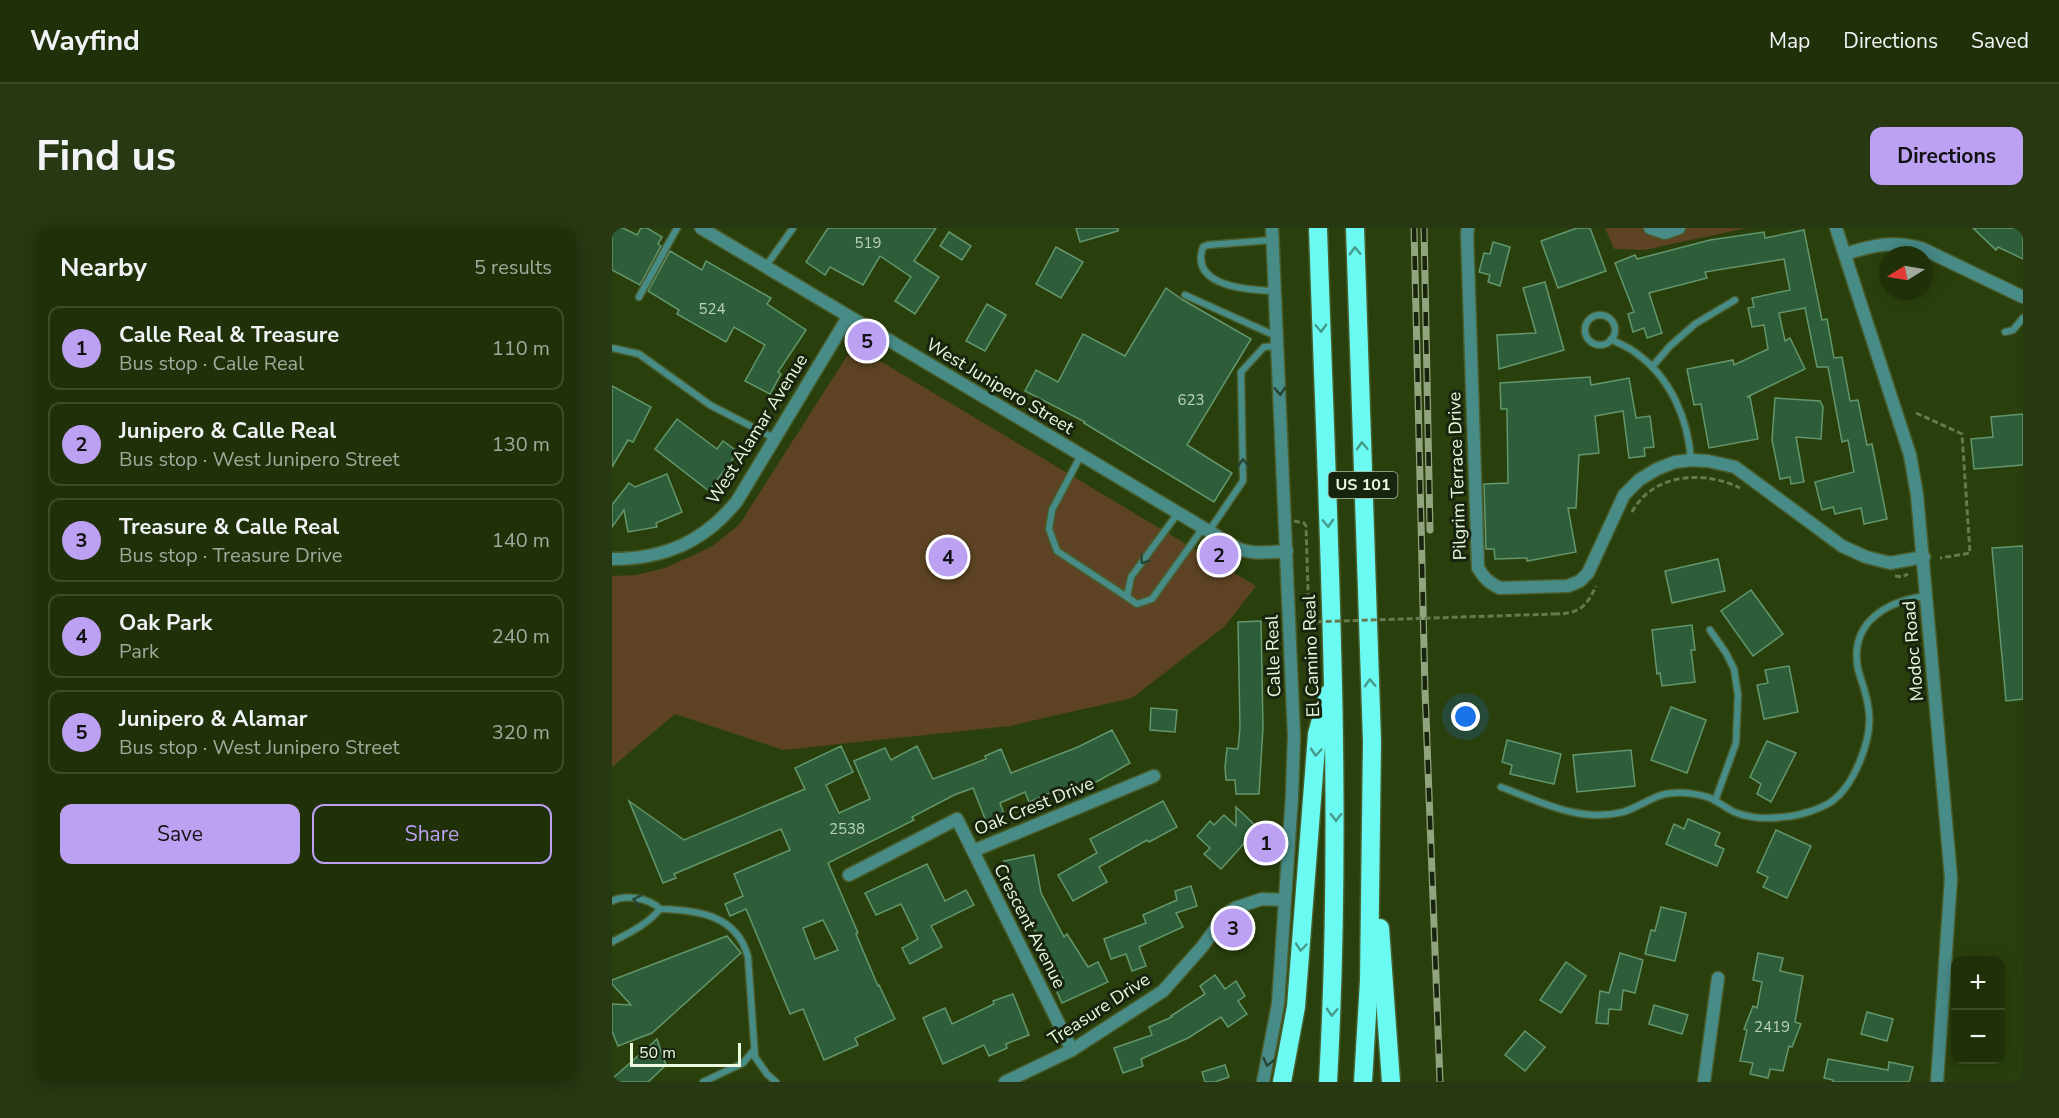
<!DOCTYPE html>
<html lang="en">
<head>
<meta charset="utf-8">
<style>
	:root { --surface:#203009; --page:#283812; --text:#f1f3f6; --muted:#a2a99c; --line:#3d4b2a; --accent:#bca0f2 }
	body { margin:0; font-family:"Nunito Sans",sans-serif; background:var(--page); color:var(--text) }
	.controls { position:absolute; right:18px; bottom:18px; display:grid; overflow:hidden; border-radius:12px; box-shadow:0 3px 15px #0003 }
	.controls button { width:54px; height:54px; display:grid; place-items:center; padding:0; border:0; border-bottom:2px solid var(--line); background:var(--surface); color:var(--text); font:30px sans-serif }
	.compass { position:absolute; left:1267px; top:18px; width:54px; height:54px; border-radius:50%; background:var(--surface); box-shadow:0 3px 15px #0003; rotate:259deg }
	.scale { position:absolute; left:18px; bottom:15px; width:111px; box-sizing:border-box; padding-left:6px; border:3px solid #ebfade; border-top:0; font-size:16px; line-height:21px; white-space:nowrap; color:#ebfade; -webkit-text-stroke:4px #19240e; paint-order:stroke }
	.you { position:absolute; left:854px; top:489px; width:21px; height:21px; margin:-15px; border:4px solid #fff; border-radius:50%; background:#1a73e8; box-shadow:0 0 0 9px #1a73e833 }
	.badge { display:grid; place-items:center; width:39px; height:39px; border-radius:50%; background:var(--accent); color:#111; font-size:20px; font-weight:700 }
	.pin { position:absolute; translate:-50% -50%; border:3px solid #fff; box-shadow:0 2px 6px #0006 }
	.list { margin:0; padding:0; list-style:none }
	h2 { display:flex; justify-content:space-between; align-items:center; height:78px; margin:0; padding:0 24px; font-size:26px }
	h2 small { font-size:20px; font-weight:400; color:var(--muted) }
	.list li { display:grid; grid-template-columns:39px 1fr auto; gap:18px; align-items:center; box-sizing:border-box; height:84px; margin:0 12px 12px; padding:0 12px; border:2px solid var(--line); border-radius:12px }
	.list b { display:block; font-size:22px; white-space:nowrap }
	.list p { margin:0; font-size:20px; white-space:nowrap; color:var(--muted) }
	.list em { font-size:20px; font-style:normal; color:var(--muted) }
	.actions { display:flex; gap:12px; padding:18px 24px }
	.actions a { flex:1; padding:14px 0; border:2px solid var(--accent); border-radius:12px; text-align:center; font-size:21px; color:var(--accent) }
	.actions .main { background:var(--accent); color:#111 }
	.map { position:relative; flex:none; width:1411px; height:854px; overflow:hidden; border-radius:12px }
	header { display:flex; align-items:center; gap:36px; box-sizing:border-box; height:84px; padding:0 30px; background:var(--surface); border-bottom:2px solid var(--line) }
	header strong { font-size:28px }
	nav { display:flex; gap:33px; margin-inline-start:auto; font-size:21px }
	.intro { display:flex; align-items:center; justify-content:space-between; box-sizing:border-box; height:144px; padding:0 36px }
	h1 { margin:0; font-size:42px }
	.button { padding:15px 27px; border-radius:12px; background:var(--accent); color:#111; font-size:21px; font-weight:700 }
	main { display:flex; gap:36px; padding:0 36px }
	aside { flex:1; background:var(--surface); border-radius:12px; box-shadow:0 3px 15px #0003 }
	.map>svg:first-child { display:block }
	.green { fill:#5d4323 }
	.building { fill:#2d5e39; stroke:#63966d; stroke-width:1.5; fill-rule:evenodd }
	.lines { fill:none; stroke-linecap:round; stroke-linejoin:round }
	.service-casing { stroke:#495e2e; stroke-width:9 }
	.minor-casing { stroke:#495e2e; stroke-width:15 }
	.tertiary-casing { stroke:#495e2e; stroke-width:15 }
	.motorway-casing { stroke:#495e2e; stroke-width:21 }
	.path { stroke:#667a4e; stroke-width:3; stroke-dasharray:6 3; stroke-linecap:butt }
	.service { stroke:#488c88; stroke-width:6 }
	.minor { stroke:#488c88; stroke-width:12 }
	.tertiary { stroke:#488c88; stroke-width:12 }
	.motorway { stroke:#6bfaf2; stroke-width:18 }
	.rail-casing { stroke:#92a47d; stroke-width:7 }
	.rail { stroke:#19240e; stroke-width:4.5; stroke-dasharray:14; stroke-linecap:butt }
	.path-bridge { stroke:#667a4e; stroke-width:3; stroke-dasharray:6 3; stroke-linecap:butt }
	.oneway { stroke:#469a8b }
	.oneway2 { stroke:#274333 }
	.labels { text-anchor:middle; dominant-baseline:central; stroke-width:6; stroke-linejoin:round; paint-order:stroke }
	.number-label { font-size:15px; fill:#bcd3b5 }
	.shield { fill:#19240e; stroke:#acbaa0; stroke-width:1.5 }
	.shield-label { font-size:16px; font-weight:bold; fill:#ebfade }
	.street-label { font-size:18px; fill:#ebfade; stroke:#19240e }
</style>
</head>
<body>
<header>
<strong>Wayfind</strong>
<nav><a>Map</a><a>Directions</a><a>Saved</a></nav>
</header>
<div class="intro"><h1>Find us</h1><a class="button">Directions</a></div>
<main>
<aside>
<h2>Nearby<small>5 results</small></h2>
<ul class="list">
<li><span class="badge">1</span><div><b>Calle Real &amp; Treasure</b><p>Bus stop · Calle Real</p></div><em>110 m</em></li>
<li><span class="badge">2</span><div><b>Junipero &amp; Calle Real</b><p>Bus stop · West Junipero Street</p></div><em>130 m</em></li>
<li><span class="badge">3</span><div><b>Treasure &amp; Calle Real</b><p>Bus stop · Treasure Drive</p></div><em>140 m</em></li>
<li><span class="badge">4</span><div><b>Oak Park</b><p>Park</p></div><em>240 m</em></li>
<li><span class="badge">5</span><div><b>Junipero &amp; Alamar</b><p>Bus stop · West Junipero Street</p></div><em>320 m</em></li>
</ul>
<div class="actions"><a class="main">Save</a><a>Share</a></div>
</aside>
<div class="map">
<svg width="1411" height="854" viewBox="0 0 1411 854">
	<rect width="100%" height="100%" fill="#2a400c"/>
	<!-- green -->
	<g class="green">
		<polygon points="993,0 1135,0 1032,22 1002,21"/>
		<polygon points="253,124 644,358 612,399 520,470 398,498 171,522 63,486 0,539 0,348 24,347 53,340 99,319 127,297 235,128"/>
	</g>
	<!-- building -->
	<g class="building">
		<polygon points="0,0 11,0 25,7 29,0 35,0 50,9 46,16 49,18 28,57 0,42"/>
		<polygon points="216,0 324,0 302,33 327,49 303,86 283,73 299,49 268,28 251,57 218,39 213,47 194,34"/>
		<polygon points="464,0 506,0 506,3 468,14"/>
		<polygon points="965,0 978,0 994,43 946,60 929,13"/>
		<polygon points="1361,0 1405,0 1411,3 1411,31 1386,19 1384,22"/>
		<polygon points="1192,2 1210,92 1215,91 1222,130 1230,129 1238,173 1246,172 1255,217 1260,216 1275,291 1252,296 1249,280 1223,286 1221,279 1210,282 1203,254 1242,244 1236,212 1230,214 1216,139 1205,139 1193,80 1167,85 1173,113 1178,110 1193,141 1135,169 1138,169 1146,211 1097,220 1089,176 1082,177 1075,141 1121,132 1122,137 1156,121 1152,97 1140,99 1136,80 1142,79 1140,70 1178,62 1172,31 1093,44 1095,50 1037,65 1050,105 1035,110 1032,100 1021,104 1016,86 1022,84 1003,35 1023,27 1025,31 1098,12 1152,4 1153,10"/>
		<polygon points="337,4 359,18 350,32 328,18"/>
		<polygon points="881,14 898,19 888,58 876,54 878,47 867,44 872,25 878,26"/>
		<polygon points="444,19 471,34 449,70 424,56"/>
		<polygon points="58,23 90,42 94,33 159,70 155,76 194,102 166,144 169,146 158,166 133,153 153,117 122,99 114,114 65,86 67,82 36,63"/>
		<polygon points="933,54 952,122 887,141 885,107 924,105 911,60"/>
		<polygon points="554,60 571,72 639,111 575,217 620,245 602,274 472,195 473,194 413,163 424,142 446,154 471,106 513,128"/>
		<polygon points="375,76 394,87 373,123 354,113"/>
		<polygon points="978,149 979,157 1017,150 1024,190 1038,188 1042,219 1032,220 1033,228 1017,230 1011,183 983,188 987,225 967,227 964,280 956,280 964,324 915,333 915,330 883,331 882,321 874,321 872,256 896,255 895,181 889,181 888,155"/>
		<polygon points="0,158 39,179 21,214 16,212 0,239"/>
		<polygon points="1163,170 1208,173 1211,179 1209,211 1184,209 1192,254 1179,256 1178,249 1168,251 1160,212"/>
		<polygon points="1411,186 1411,237 1362,241 1359,211 1381,209 1379,189"/>
		<polygon points="65,191 105,221 111,213 126,224 97,263 43,221"/>
		<polygon points="55,246 70,284 44,295 45,299 16,304 12,282 0,299 0,277 17,255 23,259"/>
		<polygon points="1411,318 1411,471 1394,473 1380,320"/>
		<polygon points="1106,331 1113,363 1060,375 1053,343"/>
		<polygon points="1139,362 1171,406 1141,428 1109,383"/>
		<polygon points="649,393 651,499 647,566 624,566 623,552 614,552 613,539 615,520 626,521 628,500 626,394"/>
		<polygon points="1080,397 1083,422 1079,422 1083,454 1050,458 1048,445 1045,446 1040,402"/>
		<polygon points="1177,438 1186,484 1152,491 1145,457 1156,455 1153,442"/>
		<polygon points="1059,479 1094,492 1075,545 1039,532"/>
		<polygon points="539,480 565,482 563,504 538,502"/>
		<path d="M500,502l18,33 -32,18 -41,15 -2,-5 -26,11 -4,-10 -25,11 4,11 -18,7 -13,-33 -19,7 -42,22 2,3 -86,43 30,70 -2,1 22,52 1,-1 16,34 -40,19 3,7 -34,15 -21,-51 -13,5 -44,-105 -16,7 -5,-12 18,-8 -9,-22 56,-24 -9,-21 -107,45 2,4 -13,5 -34,-82 55,39 121,-51 -10,-21 46,-22 12,26 -27,13 13,28 31,-14 -16,-38 31,-13 6,12 26,-14 16,33 53,-20 -1,-3 16,-7 10,24 67,-26zM211,692l15,30 -23,9 -12,-31z"/>
		<polygon points="895,512 949,526 942,556 898,546 900,537 890,534"/>
		<polygon points="1155,513 1184,525 1159,574 1145,566 1149,556 1138,549"/>
		<polygon points="1019,522 1023,558 965,564 961,527"/>
		<polygon points="551,573 565,599 537,614 535,612 487,639 495,654 461,673 446,647 485,625 478,611"/>
		<polygon points="624,579 646,600 609,641 592,626 598,620 585,608 598,593 602,597 612,587 624,598"/>
		<polygon points="1076,591 1108,605 1103,617 1112,621 1105,638 1054,616 1062,596 1072,601"/>
		<polygon points="1164,602 1199,618 1175,670 1151,659 1156,649 1145,644"/>
		<polygon points="422,627 429,665 452,709 455,706 476,739 486,734 496,754 450,775 441,755 451,750 432,721 399,653 396,654 392,633"/>
		<polygon points="315,636 333,673 354,662 362,677 319,698 330,719 298,736 290,720 306,711 289,676 264,687 253,665"/>
		<polygon points="579,658 585,678 564,685 571,699 527,719 534,738 520,743 514,726 499,731 492,711 534,695 531,687 565,672 563,663"/>
		<polygon points="1049,679 1074,685 1063,733 1033,726 1039,702 1043,703"/>
		<polygon points="115,708 129,725 40,805 6,818 0,803 0,776 19,777 0,756 0,752"/>
		<polygon points="1008,725 1031,732 1023,765 1011,762 1009,782 997,781 996,796 984,795 988,763 997,765"/>
		<polygon points="1146,725 1171,730 1168,743 1191,748 1183,794 1189,796 1180,819 1177,818 1171,843 1158,841 1156,850 1138,846 1141,835 1128,833 1135,802 1132,801 1141,778 1145,780 1150,754 1141,752"/>
		<polygon points="954,734 974,748 949,785 928,772"/>
		<polygon points="603,747 613,761 624,753 633,768 626,773 635,786 616,799 609,789 576,810 529,831 531,838 511,845 502,820 540,807 537,799 560,789 559,788 593,766 588,758"/>
		<polygon points="401,766 417,807 394,816 395,820 377,828 372,817 331,836 311,790 333,780 340,796 382,776 381,773"/>
		<polygon points="1042,777 1076,787 1070,806 1037,796"/>
		<polygon points="1255,784 1281,791 1275,813 1249,806"/>
		<polygon points="913,803 933,819 913,843 893,827"/>
		<polygon points="45,811 54,837 36,854 0,854 0,851"/>
		<polygon points="1216,831 1276,842 1277,834 1301,839 1297,854 1221,854 1221,852 1212,850"/>
		<polygon points="613,837 617,849 603,854 593,854 590,844"/>
	</g>
	<g class="lines">
		<!-- service casing -->
		<g class="service-casing">
			<g id="service">
				<path d="M660,12l-64,5 -5,2c-14,40 46,43 72,44"/>
				<polyline points="154,38 181,0"/>
				<polyline points="573,67 664,108"/>
				<polyline points="27,69 65,0"/>
				<circle cx="988" cy="102" r="15"/>
				<polyline points="1393,104 1401,102 1411,90"/>
				<path d="M999,111c8,5 18,8 25,14 35,25 52,66 55,107"/>
				<polyline points="0,120 27,126 98,177 162,210"/>
				<polyline points="1040,139 1058,118 1083,96 1123,72"/>
				<polyline points="469,227 440,282 437,301 445,323 515,369"/>
				<polyline points="566,285 519,349 515,369 525,376 540,371 591,300"/>
				<polyline points="597,303 631,253 629,144 652,119 666,118"/>
				<polyline points="1098,402 1114,425 1122,441 1126,467 1124,515 1103,573"/>
				<path d="M889,559c40,15 79,36 122,25 17,-5 33,-19 51,-19 11,-1 26,1 36,5 9,4 16,10 24,14 15,6 34,7 49,5 15,-1 35,-7 48,-15 23,-16 41,-62 38,-89 -1,-16 -7,-29 -11,-44 -9,-47 29,-68 68,-73"/>
				<path d="M0,673c14,-7 37,-3 48,8 38,1 77,6 88,48l7,100 12,17 9,8"/>
				<path d="M0,714c17,-9 36,-18 48,-33"/>
				<polyline points="91,854 131,835 142,822"/>
			</g>
		</g>
		<!-- minor casing -->
		<g class="minor-casing">
			<g id="minor">
				<path d="M89,0l536,320c16,7 32,4 50,3"/>
				<path d="M856,0l-1,5 11,335c6,10 11,15 22,20l68,-2 12,-5 8,-8 36,-78 15,-15 18,-11 18,-7 16,-2 17,1 27,6 107,79 24,11 24,6 34,-6"/>
				<polyline points="1038,0 1053,5 1067,0"/>
				<path d="M0,331c52,0 92,-17 125,-58l111,-184"/>
				<polyline points="361,623 542,548"/>
				<polyline points="237,647 345,591 460,822"/>
				<polyline points="393,854 460,822 551,763 590,719 615,685 623,680 650,671 673,672"/>
				<polyline points="1092,854 1106,750"/>
			</g>
		</g>
		<!-- tertiary casing -->
		<g class="tertiary-casing">
			<g id="tertiary">
				<polyline points="1224,0 1298,227 1305,267 1339,650 1325,854"/>
				<path d="M1233,26c29,-9 49,-14 78,-5l100,48"/>
				<polyline points="651,854 666,776 680,568 682,508 660,0"/>
			</g>
		</g>
		<!-- motorway casing -->
		<g class="motorway-casing">
			<g id="motorway">
				<path d="M706,0c9,285 26,569 10,854"/>
				<polyline points="743,0 760,513 757,753 751,854"/>
				<polyline points="768,700 779,854"/>
				<polyline points="670,854 684,779 705,506 716,466"/>
			</g>
		</g>
		<!-- path -->
		<g class="path">
			<polyline points="1304,185 1350,206 1358,325 1328,330"/>
			<path d="M1020,284c21,-39 72,-42 108,-24"/>
			<polyline points="1283,348 1290,349 1296,346"/>
			<path d="M942,386c24,0 32,-6 42,-28"/>
		</g>
		<!-- service -->
		<use href="#service" class="service"/>
		<!-- minor -->
		<use href="#minor" class="minor"/>
		<!-- tertiary -->
		<use href="#tertiary" class="tertiary"/>
		<!-- motorway -->
		<use href="#motorway" class="motorway"/>
		<!-- rail casing -->
		<g class="rail-casing">
			<g id="rail">
				<polyline points="802,0 813,462 828,854"/>
				<polyline points="812,0 818,302"/>
			</g>
		</g>
		<!-- rail -->
		<use href="#rail" class="rail"/>
		<!-- path-bridge -->
		<polyline class="path-bridge" points="682,293 692,295 694,298 697,393 698,394 942,386"/>
	</g>
	<!-- one-way arrows -->
	<defs><path id="oneway-chevron" d="M-2-3.5L2.5 0L-2 3.5" fill="none" stroke-width="1.6" stroke-linecap="round" stroke-linejoin="round" transform="scale(1.5)"/></defs>
	<g class="oneway">
		<use href="#oneway-chevron" transform="translate(743 23) rotate(-92)"/>
		<use href="#oneway-chevron" transform="translate(709 100) rotate(88)"/>
		<use href="#oneway-chevron" transform="translate(750 218) rotate(-92)"/>
		<use href="#oneway-chevron" transform="translate(716 295) rotate(88)"/>
		<use href="#oneway-chevron" transform="translate(758 455) rotate(-92)"/>
		<use href="#oneway-chevron" transform="translate(704 524) rotate(95)"/>
		<use href="#oneway-chevron" transform="translate(724 589) rotate(90)"/>
		<use href="#oneway-chevron" transform="translate(689 719) rotate(95)"/>
		<use href="#oneway-chevron" transform="translate(720 784) rotate(93)"/>
	</g>
	<g class="oneway2">
		<use href="#oneway-chevron" transform="translate(668 163) rotate(87)"/>
		<use href="#oneway-chevron" transform="translate(631 235) rotate(-92)"/>
		<use href="#oneway-chevron" transform="translate(532 332) rotate(126)"/>
		<use href="#oneway-chevron" transform="translate(25 672) rotate(-168)"/>
		<use href="#oneway-chevron" transform="translate(656 834) rotate(103)"/>
	</g>
	<g class="labels">
		<!-- number labels -->
		<g class="number-label">
			<text x="256" y="15">519</text>
			<text x="100" y="81">524</text>
			<text x="579" y="172">623</text>
			<text x="235" y="601">2538</text>
			<text x="1160" y="799">2419</text>
		</g>
		<!-- shield labels -->
		<rect class="shield" x="716.5" y="244" width="69" height="26" rx="4.5"/>
		<g class="shield-label">
			<text x="751" y="257">US 101</text>
		</g>
		<!-- street labels -->
		<g class="street-label">
			<text transform="translate(388 158) rotate(31)">West Junipero Street</text>
			<text transform="translate(145 201) rotate(-58)">West Alamar Avenue</text>
			<text transform="translate(845 248) rotate(-92)">Pilgrim Terrace Drive</text>
			<text transform="translate(1301 423) rotate(-95)">Modoc Road</text>
			<text transform="translate(661 428) rotate(-92)">Calle Real</text>
			<text transform="translate(699 428) rotate(-92)">El Camino Real</text>
			<text transform="translate(422 578) rotate(-22)">Oak Crest Drive</text>
			<text transform="translate(418 698) rotate(63)">Crescent Avenue</text>
			<text transform="translate(487 781) rotate(-33)">Treasure Drive</text>
		</g>
	</g>
</svg>
<div class="controls">
<button>+</button>
<button>−</button>
</div>
<svg class="compass" viewBox="-18 -18 36 36"><path d="M0-13l5 13h-10z" fill="#e53935"/><path d="M0 13l5-13h-10z" fill="#a2a99c"/></svg>
<div class="scale">50 m</div>
<div class="you"></div>
<div class="pin badge" style="left:654px;top:615px">1</div>
<div class="pin badge" style="left:607px;top:327px">2</div>
<div class="pin badge" style="left:621px;top:700px">3</div>
<div class="pin badge" style="left:336px;top:329px">4</div>
<div class="pin badge" style="left:255px;top:113px">5</div>
</div>
</main>
</body>
</html>
